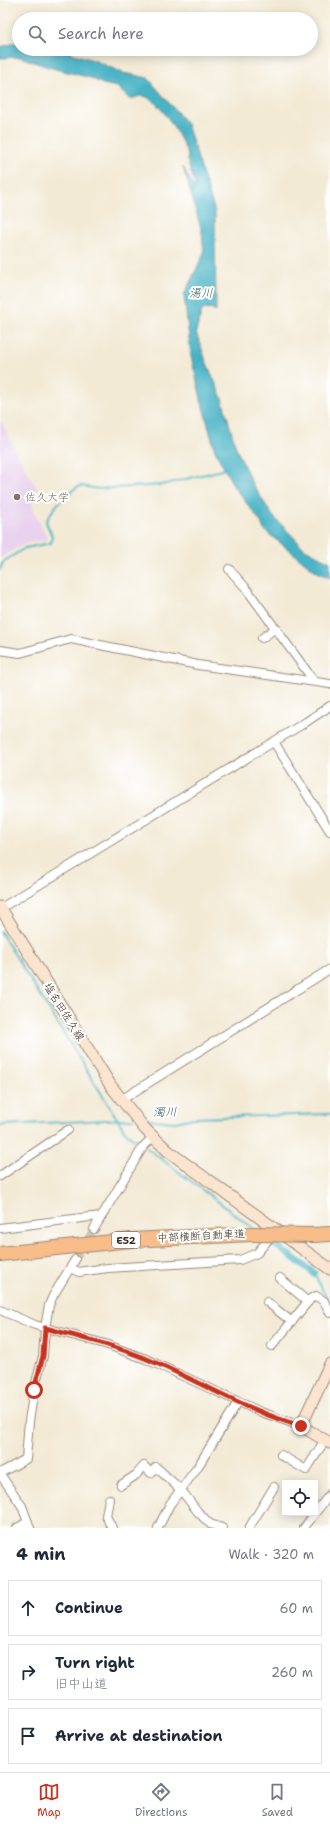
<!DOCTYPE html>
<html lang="en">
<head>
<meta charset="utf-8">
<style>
	:root { --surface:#fff; --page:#f6f6f7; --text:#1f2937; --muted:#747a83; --line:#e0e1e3; --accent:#c8321e }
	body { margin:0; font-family:"Shantell Sans","Klee One",sans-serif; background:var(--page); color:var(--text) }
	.controls { position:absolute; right:12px; bottom:12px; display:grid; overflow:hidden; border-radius:0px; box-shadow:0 2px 10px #0003 }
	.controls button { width:36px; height:36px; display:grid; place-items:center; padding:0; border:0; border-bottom:1px solid var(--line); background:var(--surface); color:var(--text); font:20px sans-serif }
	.stop { position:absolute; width:12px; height:12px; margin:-9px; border:3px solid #c8321e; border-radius:50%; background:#fff }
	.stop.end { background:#c8321e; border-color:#fff; box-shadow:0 1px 4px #0008 }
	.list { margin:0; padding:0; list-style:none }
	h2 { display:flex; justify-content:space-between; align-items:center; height:52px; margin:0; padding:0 16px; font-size:17px }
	h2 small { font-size:13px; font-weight:400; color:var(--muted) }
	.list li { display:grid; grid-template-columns:26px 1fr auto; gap:12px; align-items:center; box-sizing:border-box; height:56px; margin:0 8px 8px; padding:0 8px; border:1px solid var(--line); border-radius:0px }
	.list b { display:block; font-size:15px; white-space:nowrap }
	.list p { margin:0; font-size:13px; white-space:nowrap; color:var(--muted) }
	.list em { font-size:13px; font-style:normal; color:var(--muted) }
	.icon { flex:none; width:22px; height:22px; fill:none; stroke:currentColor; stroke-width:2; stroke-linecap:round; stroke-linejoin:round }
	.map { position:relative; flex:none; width:330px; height:1528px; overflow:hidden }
	.search { position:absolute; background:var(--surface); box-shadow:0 2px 10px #0003; left:12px; right:12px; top:12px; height:44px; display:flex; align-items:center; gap:10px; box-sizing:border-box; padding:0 14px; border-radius:22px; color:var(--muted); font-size:15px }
	.sheet { height:244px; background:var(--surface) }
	nav { display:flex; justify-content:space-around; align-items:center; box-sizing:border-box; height:56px; border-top:1px solid var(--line); background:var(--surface); font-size:11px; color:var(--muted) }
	nav a { display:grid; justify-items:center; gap:2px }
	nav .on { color:var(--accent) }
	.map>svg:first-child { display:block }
	.built { fill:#e8d2ee }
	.water { fill:#48b3c6; stroke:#426e72 }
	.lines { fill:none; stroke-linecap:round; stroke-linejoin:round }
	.stream { stroke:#48b3c6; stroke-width:2 }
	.canal { stroke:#48b3c6; stroke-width:7 }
	.minor-tunnel { stroke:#cec4b0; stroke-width:8; stroke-dasharray:8 4; stroke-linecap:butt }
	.minor-casing { stroke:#978a7a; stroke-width:10 }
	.secondary-casing { stroke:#978a7a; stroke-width:13 }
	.motorway-casing { stroke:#978a7a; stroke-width:16 }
	.minor { stroke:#fff; stroke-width:8 }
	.secondary { stroke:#fce5d0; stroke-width:11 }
	.motorway { stroke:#f8bd89; stroke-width:14 }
	.motorway-bridge-casing { stroke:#978a7a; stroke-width:16; stroke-linecap:butt }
	.motorway-bridge { stroke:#f8bd89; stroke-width:14 }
	.route { stroke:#c8321e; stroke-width:5 }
	.education-dot { fill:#8d6e63; stroke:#fff; stroke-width:1.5 }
	.labels { text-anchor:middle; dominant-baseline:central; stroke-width:4; stroke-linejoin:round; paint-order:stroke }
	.shield { fill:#fff; stroke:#766a62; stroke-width:1 }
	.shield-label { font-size:10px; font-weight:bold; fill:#3b2a1e }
	.education-label { font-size:11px; fill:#785e54; stroke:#fff; text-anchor:start }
	.street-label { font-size:11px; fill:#3b2a1e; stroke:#fff }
	.water-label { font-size:12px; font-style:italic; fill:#406161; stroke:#fff }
</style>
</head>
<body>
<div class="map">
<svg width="330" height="1528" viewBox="0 0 330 1528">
	<rect width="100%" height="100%" fill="#fff"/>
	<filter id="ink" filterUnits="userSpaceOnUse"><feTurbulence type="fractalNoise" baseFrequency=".025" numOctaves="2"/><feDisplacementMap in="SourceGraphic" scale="8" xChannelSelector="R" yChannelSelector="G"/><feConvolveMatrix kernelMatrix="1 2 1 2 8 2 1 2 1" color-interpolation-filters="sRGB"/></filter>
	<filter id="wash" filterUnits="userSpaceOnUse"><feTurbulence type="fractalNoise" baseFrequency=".012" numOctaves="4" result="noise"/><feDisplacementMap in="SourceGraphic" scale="16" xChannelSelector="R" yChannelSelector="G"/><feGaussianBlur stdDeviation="0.9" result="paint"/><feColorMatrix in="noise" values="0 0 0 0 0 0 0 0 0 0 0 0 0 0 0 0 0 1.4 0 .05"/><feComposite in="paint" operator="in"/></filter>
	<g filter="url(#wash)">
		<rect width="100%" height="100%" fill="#f3ead5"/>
		<!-- built -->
		<polygon class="built" points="0,419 19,458 37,488 32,506 47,539 44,541 33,541 24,544 0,558"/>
		<!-- water -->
		<path class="water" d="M19,42v7h40l37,12 27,12 25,5 39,46 28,88 1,100 -5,-4 -9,2 -6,22 10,29 16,37 14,50 16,35 20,32 33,34 25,13v16l-13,-6 -53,-42 -3,-8 -27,-35 -19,-36 -13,-48 -11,-47 -7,-61 20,-42 -2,-21 -19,-65 10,19 2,-1 -8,-25 1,-5c-6,-15 -27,-55 -44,-59 -5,-1 -10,3 -15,3l-12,-12 -14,-3 -12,-6 -43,-11 -28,-10 -20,1v-11z"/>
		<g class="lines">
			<!-- stream -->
			<g class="stream">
				<path d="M0,570l3,-8 22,-14 26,-5 1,-7 -6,-14c6,-15 19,-26 31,-35l4,-1 18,3 63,-4 64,-16"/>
				<polyline points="0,931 126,1133 143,1145"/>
				<polyline points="143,1119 175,1122 194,1118 330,1114"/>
				<path d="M0,1125c44,-1 88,-5 133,-6"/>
				<polyline points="147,1148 253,1228"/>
				<polyline points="314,1273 327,1299"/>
			</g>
			<!-- canal -->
			<polyline class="canal" points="270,1241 314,1273"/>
		</g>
	</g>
	<g filter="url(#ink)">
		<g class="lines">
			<!-- minor-tunnel -->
			<polyline class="minor-tunnel" points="75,1260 94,1229"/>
			<!-- minor casing -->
			<g class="minor-casing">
				<g id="minor">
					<polyline points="229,569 245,587 314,681"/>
					<polyline points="262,638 276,628"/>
					<polyline points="0,650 20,653 71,639 198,665 330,684"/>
					<polyline points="274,742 330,831"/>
					<polyline points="1,908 306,722 330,706"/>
					<polyline points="121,1100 330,969"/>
					<polyline points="0,1176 68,1130"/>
					<polyline points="0,1228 90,1217 95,1217 99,1220"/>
					<polyline points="94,1229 143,1147 153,1137"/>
					<polyline points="70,1268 75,1260"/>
					<polyline points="280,1278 308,1302"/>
					<polyline points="267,1302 292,1322"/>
					<polyline points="0,1310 35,1325 105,1344 146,1359 261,1412 301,1426"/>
					<polyline points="272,1346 310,1299 316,1296 324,1301 330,1313"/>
					<polyline points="281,1455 306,1470 325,1440"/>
					<polyline points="0,1473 26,1459 29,1421 34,1390 43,1356 45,1328 49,1305 53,1296 70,1268 79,1272 85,1271 108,1268 240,1260 257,1253 273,1234"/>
					<polyline points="0,1474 22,1506 30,1528"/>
					<polyline points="121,1485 136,1475 144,1466 151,1473 156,1467 181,1490 198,1512 210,1524 222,1528"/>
					<polyline points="109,1499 106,1516 112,1528"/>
					<polyline points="315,1513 330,1494"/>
					<polyline points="17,1528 28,1522"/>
					<polyline points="158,1528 170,1504 197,1468 238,1402"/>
					<polyline points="249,1528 274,1487"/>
					<polyline points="304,1528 315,1513"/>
				</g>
			</g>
			<!-- secondary casing -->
			<g class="secondary-casing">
				<g id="secondary">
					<polyline points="0,907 111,1086 145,1129 168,1151 330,1269"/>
					<polyline points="330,1364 301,1426 330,1443"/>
				</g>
			</g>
			<!-- motorway casing -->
			<g class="motorway-casing">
				<g id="motorway">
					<polyline points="314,1235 330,1234"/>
					<polyline points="0,1254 131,1240 252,1234"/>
				</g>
			</g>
			<!-- minor -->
			<use href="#minor" class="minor"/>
			<!-- secondary -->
			<use href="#secondary" class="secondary"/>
			<!-- motorway -->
			<use href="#motorway" class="motorway"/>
			<!-- motorway-bridge casing -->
			<g class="motorway-bridge-casing">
				<polyline id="motorway-bridge" points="252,1234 314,1235"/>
			</g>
			<!-- motorway-bridge -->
			<use href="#motorway-bridge" class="motorway-bridge"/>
		</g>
	</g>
	<g class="lines" filter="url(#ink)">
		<!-- route -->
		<path class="route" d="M34,1390l9,-34 2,-28c34,9 69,17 102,31 52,22 100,52 154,67"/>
	</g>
	<!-- markers -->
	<circle class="education-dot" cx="17" cy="497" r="4"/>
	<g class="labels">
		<!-- shield labels -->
		<rect class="shield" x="112" y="1232" width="28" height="16" rx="3"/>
		<g class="shield-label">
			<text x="126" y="1240">E52</text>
		</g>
		<!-- education labels -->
		<g class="education-label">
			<text x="25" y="497">佐久大学</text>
		</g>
		<!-- street labels -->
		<g class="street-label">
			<text transform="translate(64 1012) rotate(58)">塩名田佐久線</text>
			<text transform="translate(201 1236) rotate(-3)">中部横断自動車道</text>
		</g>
		<!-- water labels -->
		<g class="water-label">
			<text x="201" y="293">湯川</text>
			<text transform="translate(165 1112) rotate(-1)">濁川</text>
		</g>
	</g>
</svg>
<div class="controls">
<button><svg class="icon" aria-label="locate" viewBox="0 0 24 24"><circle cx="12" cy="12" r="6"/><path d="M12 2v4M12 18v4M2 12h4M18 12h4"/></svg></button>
</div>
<div class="stop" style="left:34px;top:1390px"></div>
<div class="stop end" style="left:301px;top:1426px"></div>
<div class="search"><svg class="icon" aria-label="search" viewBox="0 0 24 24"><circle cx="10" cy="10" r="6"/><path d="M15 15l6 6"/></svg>Search here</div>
</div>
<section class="sheet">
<h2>4 min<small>Walk · 320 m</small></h2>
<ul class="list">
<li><svg class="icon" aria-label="ahead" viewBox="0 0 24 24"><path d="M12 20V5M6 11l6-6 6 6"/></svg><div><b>Continue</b></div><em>60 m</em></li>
<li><svg class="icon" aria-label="right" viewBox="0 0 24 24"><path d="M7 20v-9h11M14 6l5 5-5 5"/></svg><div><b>Turn right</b><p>旧中山道</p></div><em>260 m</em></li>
<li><svg class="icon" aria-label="arrive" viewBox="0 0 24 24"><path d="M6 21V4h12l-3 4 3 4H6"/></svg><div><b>Arrive at destination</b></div></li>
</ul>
</section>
<nav>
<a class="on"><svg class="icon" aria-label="map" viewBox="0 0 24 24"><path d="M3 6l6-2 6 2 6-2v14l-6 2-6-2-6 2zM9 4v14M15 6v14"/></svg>Map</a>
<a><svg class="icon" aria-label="directions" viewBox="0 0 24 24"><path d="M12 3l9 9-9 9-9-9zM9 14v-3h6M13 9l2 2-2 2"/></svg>Directions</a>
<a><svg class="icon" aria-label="saved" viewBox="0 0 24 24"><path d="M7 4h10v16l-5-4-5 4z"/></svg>Saved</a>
</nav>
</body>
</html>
